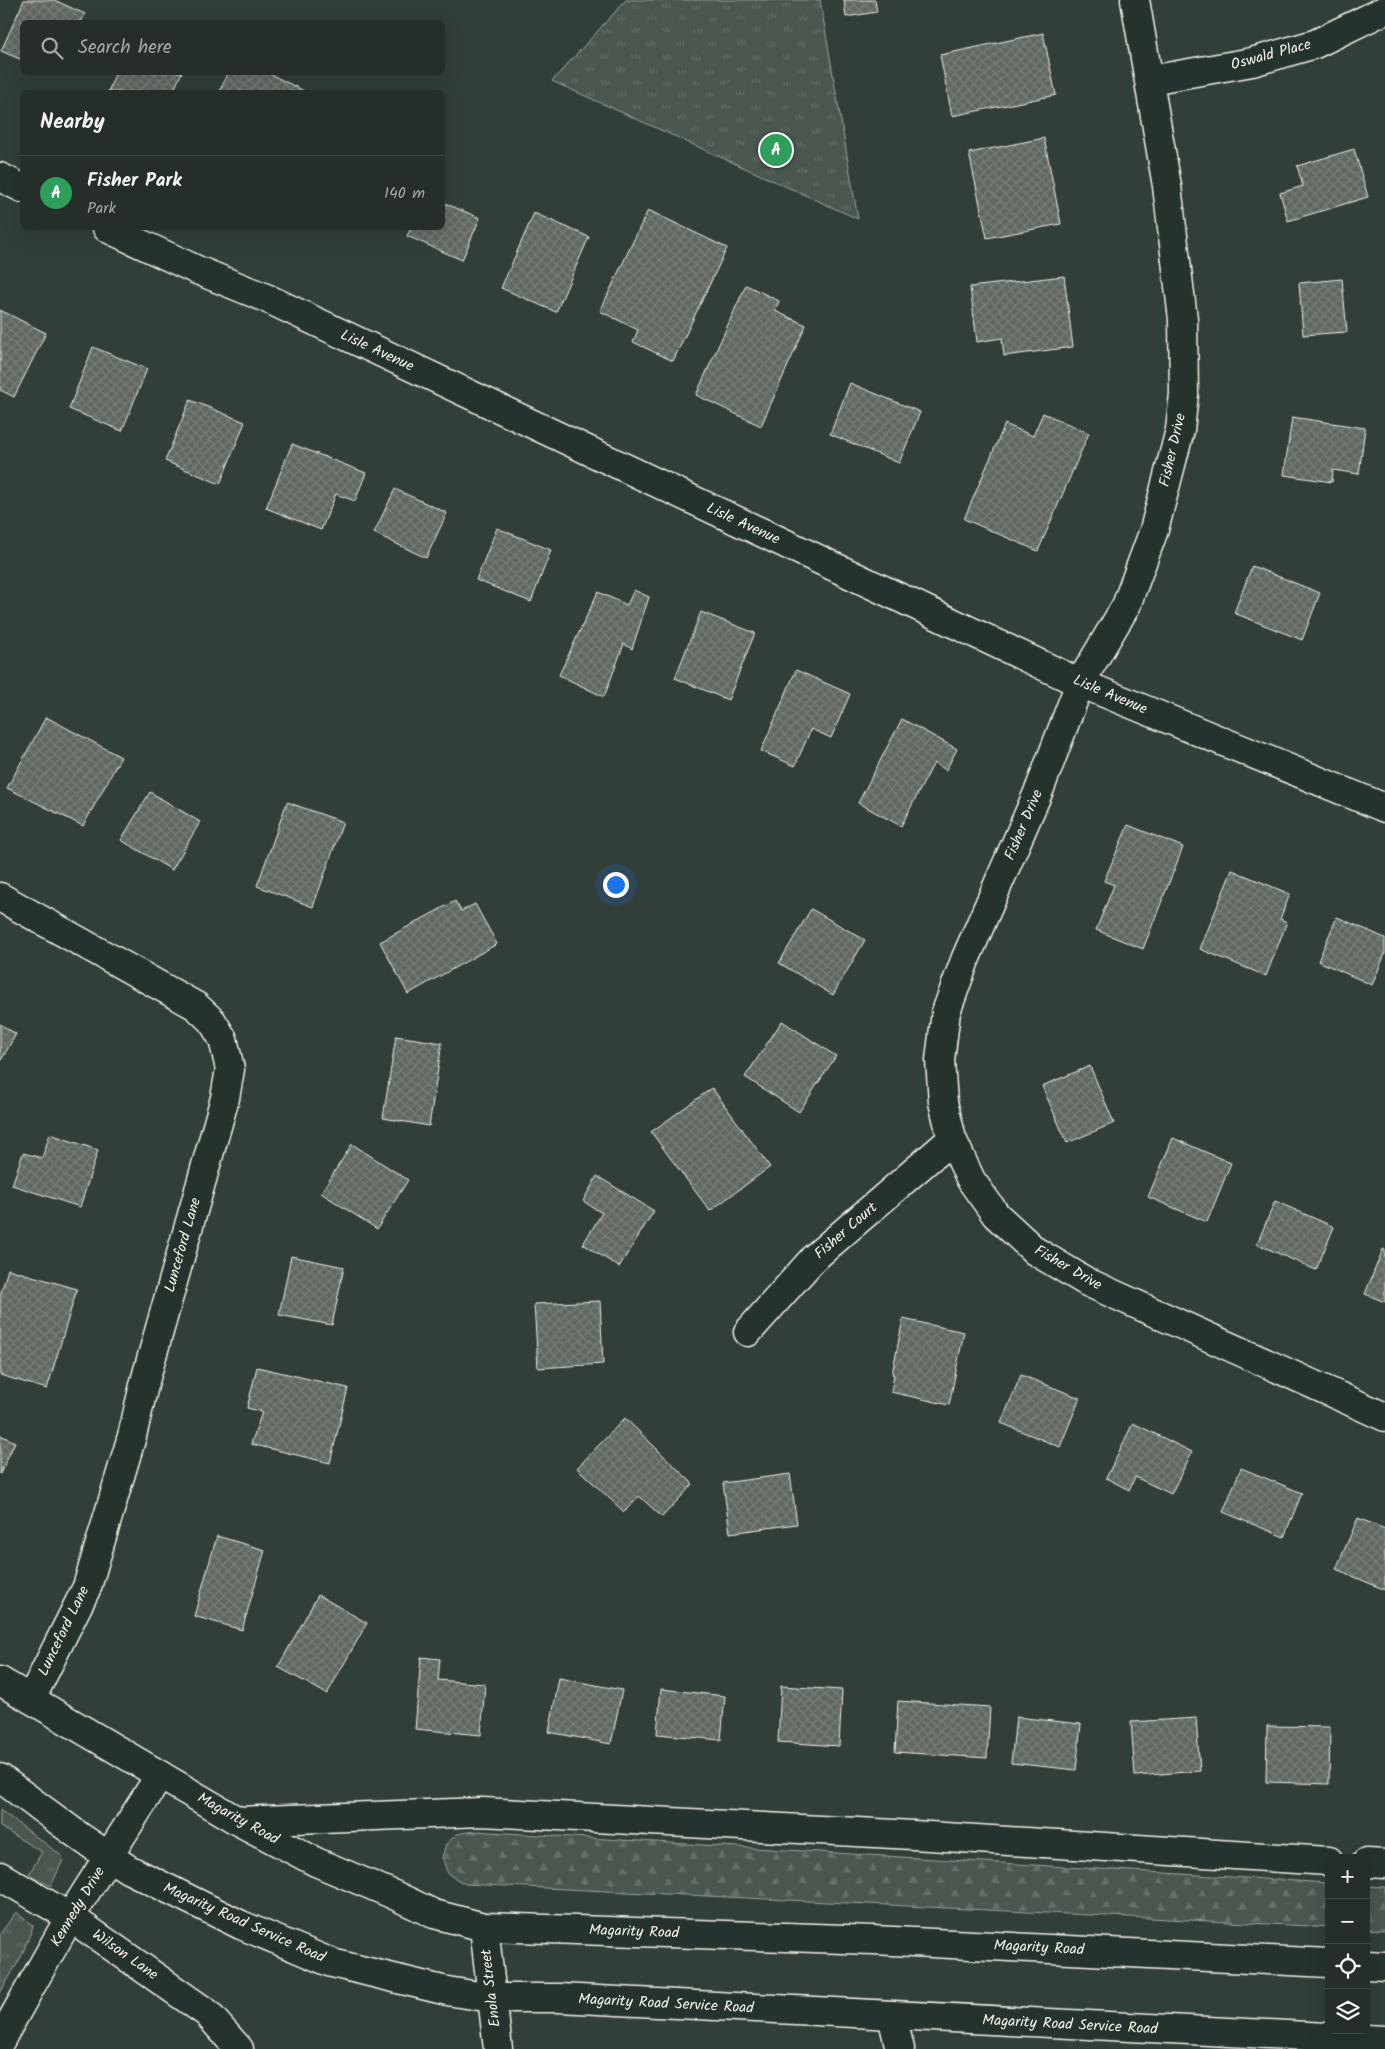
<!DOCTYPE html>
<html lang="en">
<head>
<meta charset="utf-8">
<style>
	:root { --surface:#262e2a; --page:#2e3632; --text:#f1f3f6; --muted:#a4a8a8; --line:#424a47; --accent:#8c9099 }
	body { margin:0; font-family:Kalam,sans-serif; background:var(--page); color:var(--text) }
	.controls { position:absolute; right:15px; bottom:15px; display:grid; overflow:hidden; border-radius:8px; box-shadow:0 5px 20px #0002 }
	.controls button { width:45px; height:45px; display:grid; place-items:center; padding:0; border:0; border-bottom:1px solid var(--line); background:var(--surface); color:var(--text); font:25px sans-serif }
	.you { position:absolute; left:615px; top:884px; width:18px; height:18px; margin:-12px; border:4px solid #fff; border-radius:50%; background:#1a73e8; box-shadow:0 0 0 8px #1a73e833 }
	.badge { display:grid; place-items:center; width:32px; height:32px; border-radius:50%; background:var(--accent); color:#fff; font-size:16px; font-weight:700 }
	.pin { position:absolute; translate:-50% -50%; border:2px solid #fff; box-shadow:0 1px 5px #0006 }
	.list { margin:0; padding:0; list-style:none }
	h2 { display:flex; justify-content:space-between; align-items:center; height:65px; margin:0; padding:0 20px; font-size:21px }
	h2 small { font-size:16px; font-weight:400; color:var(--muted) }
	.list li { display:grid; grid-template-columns:32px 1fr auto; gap:15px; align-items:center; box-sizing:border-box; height:75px; padding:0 20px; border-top:1px solid var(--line) }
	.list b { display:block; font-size:19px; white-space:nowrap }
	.list p { margin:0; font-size:16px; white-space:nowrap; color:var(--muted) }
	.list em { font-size:16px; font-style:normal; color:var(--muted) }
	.icon { flex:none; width:28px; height:28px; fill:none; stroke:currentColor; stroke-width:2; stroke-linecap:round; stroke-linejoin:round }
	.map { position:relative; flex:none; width:1385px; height:2049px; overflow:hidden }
	.search { position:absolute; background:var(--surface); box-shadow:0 5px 20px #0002; left:20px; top:20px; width:425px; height:55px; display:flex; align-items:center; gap:12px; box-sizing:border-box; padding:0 18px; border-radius:8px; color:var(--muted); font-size:19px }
	.panel { position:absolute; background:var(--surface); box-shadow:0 5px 20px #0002; left:20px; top:90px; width:425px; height:140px; border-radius:8px }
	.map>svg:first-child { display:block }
	.grass { fill:url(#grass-tufts); stroke:#a0a49c }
	.forest { fill:url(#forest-firs); stroke:#a0a49c }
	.building { fill:url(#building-cross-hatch); stroke:#f4f1e8 }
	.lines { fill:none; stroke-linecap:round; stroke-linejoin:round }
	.street-casing { stroke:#f4f1e8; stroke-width:31 }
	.secondary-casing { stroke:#f4f1e8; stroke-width:31 }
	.street { stroke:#26332d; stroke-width:28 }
	.secondary { stroke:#26332d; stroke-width:28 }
	.labels { text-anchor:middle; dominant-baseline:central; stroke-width:4; stroke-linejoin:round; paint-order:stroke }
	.street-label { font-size:15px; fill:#f4f1e8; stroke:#26332d }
</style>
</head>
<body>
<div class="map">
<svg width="1385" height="2049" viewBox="0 0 1385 2049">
	<defs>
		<pattern id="grass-tufts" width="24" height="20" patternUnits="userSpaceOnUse" patternTransform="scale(1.25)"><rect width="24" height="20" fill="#4c564f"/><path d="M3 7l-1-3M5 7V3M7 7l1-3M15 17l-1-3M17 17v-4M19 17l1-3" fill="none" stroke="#666f68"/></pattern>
		<pattern id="forest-firs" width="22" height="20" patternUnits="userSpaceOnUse" patternTransform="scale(1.25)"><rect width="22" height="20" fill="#4c564f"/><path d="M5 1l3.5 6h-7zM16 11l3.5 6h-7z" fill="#666f68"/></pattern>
		<pattern id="building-cross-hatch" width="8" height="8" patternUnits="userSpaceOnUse" patternTransform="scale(1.25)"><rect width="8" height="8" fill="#5f6861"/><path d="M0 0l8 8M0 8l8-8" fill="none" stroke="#777e78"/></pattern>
	</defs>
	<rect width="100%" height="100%" fill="#323e38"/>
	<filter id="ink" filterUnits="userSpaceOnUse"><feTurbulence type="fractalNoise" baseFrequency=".02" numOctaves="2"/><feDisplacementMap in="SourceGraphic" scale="10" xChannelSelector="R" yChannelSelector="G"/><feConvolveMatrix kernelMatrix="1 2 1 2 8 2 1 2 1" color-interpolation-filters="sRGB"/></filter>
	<g filter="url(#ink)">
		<!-- grass -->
		<g class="grass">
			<polygon points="626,0 820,0 858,219 552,81"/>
			<polygon points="0,1810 62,1856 63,1860 51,1886 29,1874 42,1852 0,1827"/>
			<polygon points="16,1912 33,1926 22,1955 0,1993 0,1934"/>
		</g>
		<!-- forest -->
		<g class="forest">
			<polygon points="473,1831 1329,1883 1329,1927 465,1884 448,1874 442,1857 446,1844 457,1834"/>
			<polygon points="1366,1886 1385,1887 1385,1930 1366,1929"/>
		</g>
		<!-- building -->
		<g class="building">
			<polygon points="24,0 54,0 85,14 81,22 22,22 22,60 1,51"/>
			<polygon points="844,0 875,0 877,12 846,17"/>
			<polygon points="1043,33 1056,95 952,116 940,55"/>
			<polygon points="116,72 182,72 173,92 108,92"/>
			<polygon points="229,72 266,72 306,92 219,92"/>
			<polygon points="1044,138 1061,224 987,238 969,153"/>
			<polygon points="1354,149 1368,197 1288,221 1280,193 1303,186 1297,166"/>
			<polygon points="442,202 480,218 462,260 407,236 411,228 442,228"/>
			<polygon points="648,210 727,248 673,361 633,342 638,330 600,311"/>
			<polygon points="534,213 589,237 556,312 501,288"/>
			<polygon points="1064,276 1073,347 1004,356 1002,338 977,342 970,287"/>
			<polygon points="1342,279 1347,332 1303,335 1299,283"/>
			<polygon points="746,285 779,301 775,311 806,325 761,426 696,395"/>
			<polygon points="0,310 46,333 14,397 0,390"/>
			<polygon points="93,347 147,369 122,431 69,409"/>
			<polygon points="850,383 920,412 899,463 830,434"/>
			<polygon points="190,400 245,422 220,484 165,461"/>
			<polygon points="1043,413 1089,433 1038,551 964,519 1005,424 1033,436"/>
			<polygon points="1292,417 1365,428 1359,474 1333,470 1332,482 1284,475"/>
			<polygon points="292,444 366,473 355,501 336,494 321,530 266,508"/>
			<polygon points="395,489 447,513 426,558 374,533"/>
			<polygon points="497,528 551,550 531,602 476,580"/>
			<polygon points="1252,566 1320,593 1302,640 1234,613"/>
			<polygon points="634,590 649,597 632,649 624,644 604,697 559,675 598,592 627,605"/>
			<polygon points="701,612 755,633 728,700 675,678"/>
			<polygon points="796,670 850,694 831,738 811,729 795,766 761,751"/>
			<polygon points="46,717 121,757 83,826 7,788"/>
			<polygon points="902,719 957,749 946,770 934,763 901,826 858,803"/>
			<polygon points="150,792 200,822 172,870 121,840"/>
			<polygon points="287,802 343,822 313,907 257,886"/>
			<polygon points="1128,825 1183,847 1143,949 1096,930 1114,885 1104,881"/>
			<polygon points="1232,870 1290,894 1280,919 1287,922 1266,976 1200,949"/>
			<polygon points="455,901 461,911 475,904 497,944 408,994 380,942"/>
			<polygon points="811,909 865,940 833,995 779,963"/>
			<polygon points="1337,917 1385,938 1385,954 1372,985 1318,961"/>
			<polygon points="782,1021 836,1056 799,1112 745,1077"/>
			<polygon points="0,1024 16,1034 0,1062"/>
			<polygon points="396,1036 442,1043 429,1126 383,1118"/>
			<polygon points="1090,1066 1114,1123 1067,1143 1042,1086"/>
			<polygon points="712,1088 770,1167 710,1211 651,1132"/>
			<polygon points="50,1134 98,1150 80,1207 12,1185 23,1153 42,1158"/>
			<polygon points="1173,1138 1231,1163 1207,1222 1148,1197"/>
			<polygon points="352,1144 408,1180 377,1229 321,1193"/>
			<polygon points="597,1176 654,1211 619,1267 583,1244 602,1213 583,1201"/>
			<polygon points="1275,1201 1334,1227 1316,1270 1257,1244"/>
			<polygon points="1383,1249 1385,1250 1385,1302 1365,1294"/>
			<polygon points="291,1256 344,1267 332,1325 279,1315"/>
			<polygon points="8,1269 77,1289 47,1389 0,1375 0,1296"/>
			<polygon points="600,1301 603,1364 538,1368 534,1304"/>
			<polygon points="903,1319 964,1332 949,1405 891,1392 894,1375 892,1374"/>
			<polygon points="257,1367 348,1388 330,1463 251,1444 262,1412 247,1408"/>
			<polygon points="1021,1375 1080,1398 1060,1447 1001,1423"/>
			<polygon points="625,1418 693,1484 662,1517 639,1496 624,1512 577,1468"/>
			<polygon points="1133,1423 1192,1452 1171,1494 1135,1477 1129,1490 1106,1478"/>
			<polygon points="0,1435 15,1442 0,1474"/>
			<polygon points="1241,1468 1302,1493 1284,1537 1223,1512"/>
			<polygon points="790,1474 797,1524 730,1533 723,1483"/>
			<polygon points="1358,1518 1385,1529 1385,1590 1336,1569"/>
			<polygon points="217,1536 265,1550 242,1630 194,1616"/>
			<polygon points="318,1595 367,1623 327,1694 278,1667"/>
			<polygon points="421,1657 440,1659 438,1680 485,1684 481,1735 415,1729"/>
			<polygon points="559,1678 622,1690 611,1744 549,1732"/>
			<polygon points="781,1686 842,1690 839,1746 778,1742"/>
			<polygon points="661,1689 725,1696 721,1740 657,1734"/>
			<polygon points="898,1701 990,1707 987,1758 895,1752"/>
			<polygon points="1016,1717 1081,1724 1076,1770 1011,1763"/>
			<polygon points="1196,1718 1200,1771 1135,1776 1131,1722"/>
			<polygon points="1267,1726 1330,1727 1329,1784 1266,1782"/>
		</g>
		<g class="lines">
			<!-- street casing -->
			<g class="street-casing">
				<g id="street">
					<polyline points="1135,0 1167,186 1183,319 1184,394 1180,430 1154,530 1126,606 1080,683 1040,788 965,960 946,1012 940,1060 943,1102 952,1139 971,1180 996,1215 1035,1251 1087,1282 1385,1417"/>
					<polyline points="1150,80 1252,62 1315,44 1385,10"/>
					<polyline points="0,897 196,1006 212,1021 223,1039 230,1069 225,1098 145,1381 132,1436 87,1587 31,1699"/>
					<polyline points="748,1332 814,1258 952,1139"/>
					<polyline points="0,1778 83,1839 128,1869 241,1925 332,1963 447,1991 492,1998 559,1998 1385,2040"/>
					<polyline points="238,1821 482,1812 913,1835 1329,1861"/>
					<polyline points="1366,1863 1385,1864"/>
					<polyline points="0,1876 70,1917 207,2013 239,2049"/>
					<polyline points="484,1927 498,2049"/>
					<polyline points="892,2016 900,2049"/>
					<polyline points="0,2041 70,1917 160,1775"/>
				</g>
			</g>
			<!-- secondary casing -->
			<g class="secondary-casing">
				<g id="secondary">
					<polyline points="0,177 22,188"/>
					<polyline points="107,228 197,270 266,298 1080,683 1385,808"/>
					<polyline points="0,1681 238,1821 316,1862 392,1894 434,1914 484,1927 873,1940 1329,1963"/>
					<polyline points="1366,1965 1385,1966"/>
				</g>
			</g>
			<!-- street -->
			<use href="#street" class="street"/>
			<!-- secondary -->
			<use href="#secondary" class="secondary"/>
		</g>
	</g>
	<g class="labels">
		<!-- street labels -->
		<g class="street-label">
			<text transform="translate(1271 55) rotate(-15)">Oswald Place</text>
			<text transform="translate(377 351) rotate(25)">Lisle Avenue</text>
			<text transform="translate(1173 450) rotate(-77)">Fisher Drive</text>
			<text transform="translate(743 524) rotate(25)">Lisle Avenue</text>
			<text transform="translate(1110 695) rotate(23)">Lisle Avenue</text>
			<text transform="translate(1024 825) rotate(-67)">Fisher Drive</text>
			<text transform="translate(846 1231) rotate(-41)">Fisher Court</text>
			<text transform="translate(183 1245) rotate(-74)">Lunceford Lane</text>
			<text transform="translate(1068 1268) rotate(30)">Fisher Drive</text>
			<text transform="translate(64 1631) rotate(-64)">Lunceford Lane</text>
			<text transform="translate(238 1819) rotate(29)">Magarity Road</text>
			<text transform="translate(78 1907) rotate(-59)">Kennedy Drive</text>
			<text transform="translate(244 1923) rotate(24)">Magarity Road Service Road</text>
			<text transform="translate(634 1932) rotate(2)">Magarity Road</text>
			<text transform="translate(1039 1948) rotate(3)">Magarity Road</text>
			<text transform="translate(125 1955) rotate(35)">Wilson Lane</text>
			<text transform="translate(491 1988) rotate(-97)">Enola Street</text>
			<text transform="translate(666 2004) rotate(3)">Magarity Road Service Road</text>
			<text transform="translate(1070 2025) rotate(3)">Magarity Road Service Road</text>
		</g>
	</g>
</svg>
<div class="controls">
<button>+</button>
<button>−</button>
<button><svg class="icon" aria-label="locate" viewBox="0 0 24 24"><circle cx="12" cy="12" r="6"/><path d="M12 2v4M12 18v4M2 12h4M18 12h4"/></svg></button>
<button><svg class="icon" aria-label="layers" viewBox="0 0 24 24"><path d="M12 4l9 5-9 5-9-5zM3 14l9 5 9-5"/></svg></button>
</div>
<div class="you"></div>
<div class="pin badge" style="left:776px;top:150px;background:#2e9e5b">A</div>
<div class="search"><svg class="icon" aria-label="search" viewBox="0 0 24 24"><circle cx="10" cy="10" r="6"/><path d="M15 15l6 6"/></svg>Search here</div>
<section class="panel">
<h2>Nearby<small></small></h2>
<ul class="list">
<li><span class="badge" style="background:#2e9e5b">A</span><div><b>Fisher Park</b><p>Park</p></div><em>140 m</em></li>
</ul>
</section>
</div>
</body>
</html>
